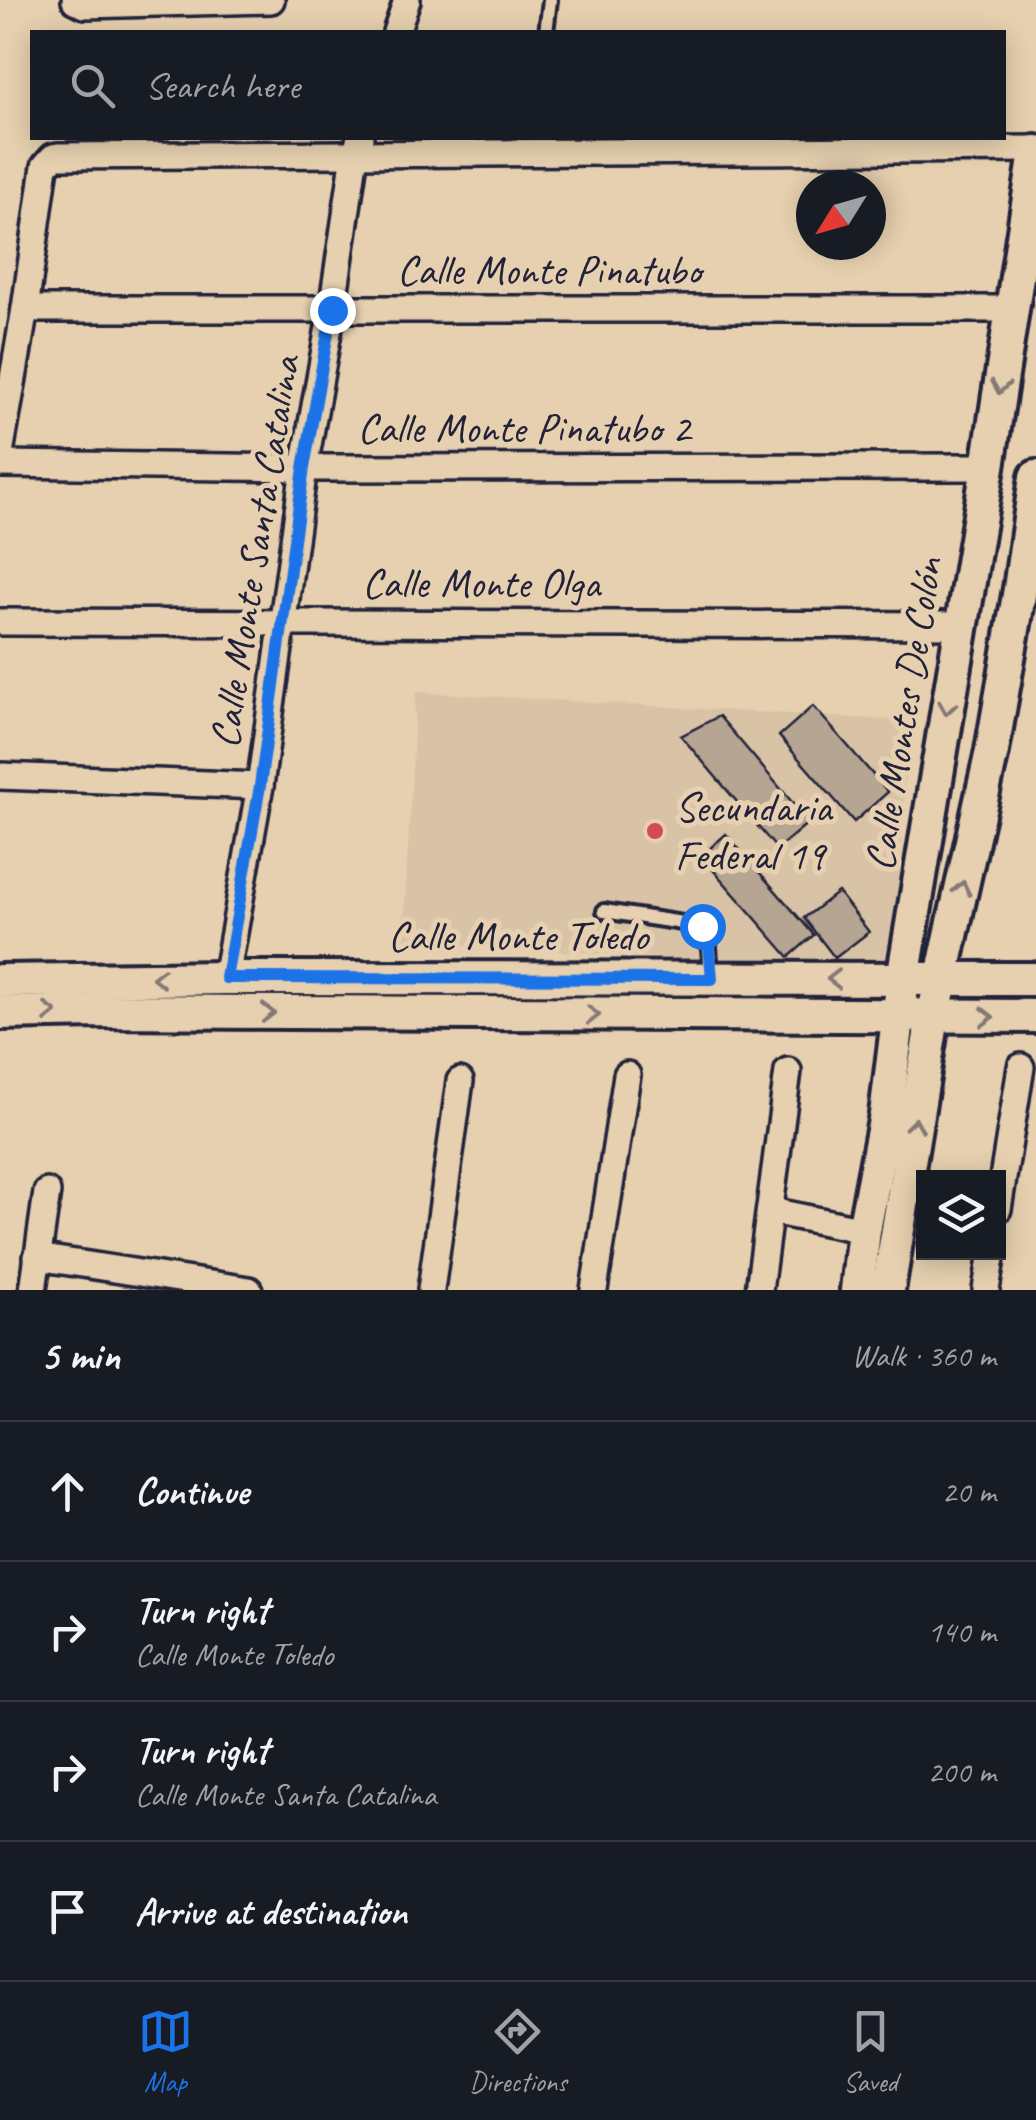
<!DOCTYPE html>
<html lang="en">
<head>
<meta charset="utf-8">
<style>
	:root { --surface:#171b24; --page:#242831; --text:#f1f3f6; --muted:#9ea1a6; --line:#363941; --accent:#1a73e8 }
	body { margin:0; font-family:Caveat,sans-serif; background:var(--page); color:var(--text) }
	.controls { position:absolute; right:30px; bottom:30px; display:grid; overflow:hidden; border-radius:0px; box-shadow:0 5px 25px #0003 }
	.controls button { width:90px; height:90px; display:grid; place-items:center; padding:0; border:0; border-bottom:2px solid var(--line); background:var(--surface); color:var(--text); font:50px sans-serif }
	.compass { position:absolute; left:796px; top:170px; width:90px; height:90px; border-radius:50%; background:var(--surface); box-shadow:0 5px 25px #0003; rotate:233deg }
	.stop { position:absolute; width:30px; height:30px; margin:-22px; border:8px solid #1a73e8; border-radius:50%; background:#fff }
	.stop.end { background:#1a73e8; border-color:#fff; box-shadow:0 2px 10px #0008 }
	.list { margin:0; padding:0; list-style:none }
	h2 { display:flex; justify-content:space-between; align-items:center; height:130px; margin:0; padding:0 40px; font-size:42px }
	h2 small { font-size:32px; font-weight:400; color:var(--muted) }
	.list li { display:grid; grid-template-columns:65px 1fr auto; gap:30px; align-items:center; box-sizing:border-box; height:140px; padding:0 40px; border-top:2px solid var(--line) }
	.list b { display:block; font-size:38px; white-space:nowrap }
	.list p { margin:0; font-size:32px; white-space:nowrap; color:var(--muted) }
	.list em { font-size:32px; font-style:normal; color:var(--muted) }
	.icon { flex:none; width:55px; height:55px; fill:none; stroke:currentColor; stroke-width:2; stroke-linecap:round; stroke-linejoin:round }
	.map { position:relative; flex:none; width:1036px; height:1290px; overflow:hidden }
	.search { position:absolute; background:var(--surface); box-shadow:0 5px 25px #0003; left:30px; right:30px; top:30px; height:110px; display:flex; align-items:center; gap:25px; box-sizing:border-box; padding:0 35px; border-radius:0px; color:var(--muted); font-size:38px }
	.sheet { height:690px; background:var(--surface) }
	nav { display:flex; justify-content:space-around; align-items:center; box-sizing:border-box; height:140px; border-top:2px solid var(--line); background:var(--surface); font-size:28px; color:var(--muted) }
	nav a { display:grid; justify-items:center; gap:5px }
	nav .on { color:var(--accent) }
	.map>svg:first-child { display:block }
	.built { fill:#d8c3a6 }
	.building { fill:#b6a592; stroke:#22223b; stroke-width:2.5 }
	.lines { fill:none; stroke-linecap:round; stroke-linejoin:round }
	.service-casing { stroke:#22223b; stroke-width:20 }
	.minor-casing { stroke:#22223b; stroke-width:32 }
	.tertiary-casing { stroke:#22223b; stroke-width:40 }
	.service { stroke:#e6d0af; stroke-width:12 }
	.minor { stroke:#e6d0af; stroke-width:25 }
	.tertiary { stroke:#e6d0af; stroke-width:32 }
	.oneway { stroke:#847975 }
	.route { stroke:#1a73e8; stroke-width:12 }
	.poi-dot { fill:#d1495b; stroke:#e6d0af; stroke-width:4 }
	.labels { text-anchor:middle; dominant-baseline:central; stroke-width:10; stroke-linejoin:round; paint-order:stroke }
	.street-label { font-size:42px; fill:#22223b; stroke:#e6d0af }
	.poi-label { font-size:42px; fill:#22223b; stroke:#e6d0af; text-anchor:start }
</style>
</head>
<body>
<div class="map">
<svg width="1036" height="1290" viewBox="0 0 1036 1290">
	<rect width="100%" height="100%" fill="#e6d0af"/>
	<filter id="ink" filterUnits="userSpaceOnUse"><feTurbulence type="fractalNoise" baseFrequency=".01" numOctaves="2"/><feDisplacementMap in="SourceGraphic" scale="20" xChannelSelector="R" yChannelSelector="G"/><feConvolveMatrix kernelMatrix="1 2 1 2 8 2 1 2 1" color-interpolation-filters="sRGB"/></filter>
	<g filter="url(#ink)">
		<!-- built -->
		<polygon class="built" points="416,692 908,721 895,971 403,942"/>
		<!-- building -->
		<g class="building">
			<polygon points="813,706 888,792 854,822 779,736"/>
			<polygon points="719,716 809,822 777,849 681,736"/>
			<polygon points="726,834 814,935 789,957 701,856"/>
			<polygon points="838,892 869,932 835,958 804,918"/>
		</g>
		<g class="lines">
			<!-- service casing -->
			<g class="service-casing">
				<g id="service">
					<polyline points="546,32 550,0"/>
					<polyline points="604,911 702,926 708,932 711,976"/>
				</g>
			</g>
			<!-- minor casing -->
			<g class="minor-casing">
				<g id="minor">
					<polyline points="75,0 85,5 271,0"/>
					<polyline points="396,32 407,0"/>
					<polyline points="25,309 1012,309"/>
					<polyline points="0,453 25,309 45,166 53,157 58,156 1036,149"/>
					<polyline points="0,464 304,468 988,467"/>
					<polyline points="0,622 961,625"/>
					<polyline points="0,776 260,786"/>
					<polyline points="226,978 260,786 304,468 332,310 355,154 360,138"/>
					<polyline points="998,1209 1021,1067"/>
					<polyline points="771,1211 864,1230"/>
					<polyline points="37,1257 249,1290"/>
					<polyline points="33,1290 47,1192"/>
					<polyline points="431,1290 460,1081"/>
					<polyline points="594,1290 627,1075"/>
					<polyline points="759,1290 788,1071"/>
					<polyline points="986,1290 992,1252"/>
				</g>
			</g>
			<!-- tertiary casing -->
			<g class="tertiary-casing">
				<g id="tertiary">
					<polyline points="0,981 226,978 1036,979"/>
					<polyline points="0,1013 100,1011 1036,1016"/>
					<polyline points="857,1290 864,1230 886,1115 903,979 988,467 1036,152"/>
					<polyline points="888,1290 933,1017 992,751 1020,589 1036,477"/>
				</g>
			</g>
			<!-- service -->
			<use href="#service" class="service"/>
			<!-- minor -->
			<use href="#minor" class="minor"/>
			<!-- tertiary -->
			<use href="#tertiary" class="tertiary"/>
		</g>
		<!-- one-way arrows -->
		<defs><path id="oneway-chevron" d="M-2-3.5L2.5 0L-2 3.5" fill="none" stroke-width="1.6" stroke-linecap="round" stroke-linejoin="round" transform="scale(2.5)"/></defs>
		<g class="oneway">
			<use href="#oneway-chevron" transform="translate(1000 387) rotate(99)"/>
			<use href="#oneway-chevron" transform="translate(947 708) rotate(99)"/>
			<use href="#oneway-chevron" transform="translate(962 888) rotate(-78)"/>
			<use href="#oneway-chevron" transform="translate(159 978) rotate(180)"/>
			<use href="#oneway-chevron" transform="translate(834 979) rotate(-180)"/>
			<use href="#oneway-chevron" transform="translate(50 1012) rotate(-1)"/>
			<use href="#oneway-chevron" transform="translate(268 1013)"/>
			<use href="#oneway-chevron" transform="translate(593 1015)"/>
			<use href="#oneway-chevron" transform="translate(987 1017)"/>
			<use href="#oneway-chevron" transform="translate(915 1125) rotate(-81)"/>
		</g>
	</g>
	<g class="lines" filter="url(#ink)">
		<!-- route -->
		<polyline class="route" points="332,310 304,468 260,786 226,978 712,979 708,932 702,926"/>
	</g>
	<!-- markers -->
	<circle class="poi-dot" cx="655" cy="831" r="10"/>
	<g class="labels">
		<!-- street labels -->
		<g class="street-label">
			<text x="549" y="270">Calle Monte Pinatubo</text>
			<text x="524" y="428">Calle Monte Pinatubo 2</text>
			<text transform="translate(255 552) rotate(-81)">Calle Monte Santa Catalina</text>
			<text x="481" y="583">Calle Monte Olga</text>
			<text transform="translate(904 714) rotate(-81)">Calle Montes De Colón</text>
			<text x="518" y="936">Calle Monte Toledo</text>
		</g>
		<!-- poi labels -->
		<g class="poi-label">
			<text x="675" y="807">Secundaria<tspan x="675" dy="48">Federal 19</tspan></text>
		</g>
	</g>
</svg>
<div class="controls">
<button><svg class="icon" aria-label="layers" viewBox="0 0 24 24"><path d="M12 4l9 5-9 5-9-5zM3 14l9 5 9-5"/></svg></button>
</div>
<svg class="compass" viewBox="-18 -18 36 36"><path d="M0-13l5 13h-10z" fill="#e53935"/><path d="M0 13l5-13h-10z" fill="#9ea1a6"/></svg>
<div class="stop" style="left:702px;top:926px"></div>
<div class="stop end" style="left:332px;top:310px"></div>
<div class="search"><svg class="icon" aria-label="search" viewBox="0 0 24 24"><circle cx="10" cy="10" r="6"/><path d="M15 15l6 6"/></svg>Search here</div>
</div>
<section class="sheet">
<h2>5 min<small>Walk · 360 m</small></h2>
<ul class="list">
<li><svg class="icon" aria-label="ahead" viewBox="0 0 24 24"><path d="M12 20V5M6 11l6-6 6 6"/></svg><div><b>Continue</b></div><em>20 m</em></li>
<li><svg class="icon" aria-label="right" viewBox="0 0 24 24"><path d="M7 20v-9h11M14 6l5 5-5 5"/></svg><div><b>Turn right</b><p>Calle Monte Toledo</p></div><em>140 m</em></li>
<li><svg class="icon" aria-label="right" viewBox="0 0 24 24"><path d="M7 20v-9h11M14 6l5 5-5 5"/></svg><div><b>Turn right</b><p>Calle Monte Santa Catalina</p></div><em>200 m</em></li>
<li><svg class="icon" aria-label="arrive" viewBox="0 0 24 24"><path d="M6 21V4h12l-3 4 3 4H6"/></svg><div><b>Arrive at destination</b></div></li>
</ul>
</section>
<nav>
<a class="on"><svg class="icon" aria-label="map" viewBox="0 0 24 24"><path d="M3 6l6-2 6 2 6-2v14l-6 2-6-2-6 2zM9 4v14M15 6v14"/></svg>Map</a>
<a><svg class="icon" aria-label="directions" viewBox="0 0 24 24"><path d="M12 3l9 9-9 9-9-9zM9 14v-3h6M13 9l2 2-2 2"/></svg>Directions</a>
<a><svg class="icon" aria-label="saved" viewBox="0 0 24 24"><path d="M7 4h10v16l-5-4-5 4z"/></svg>Saved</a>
</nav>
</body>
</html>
